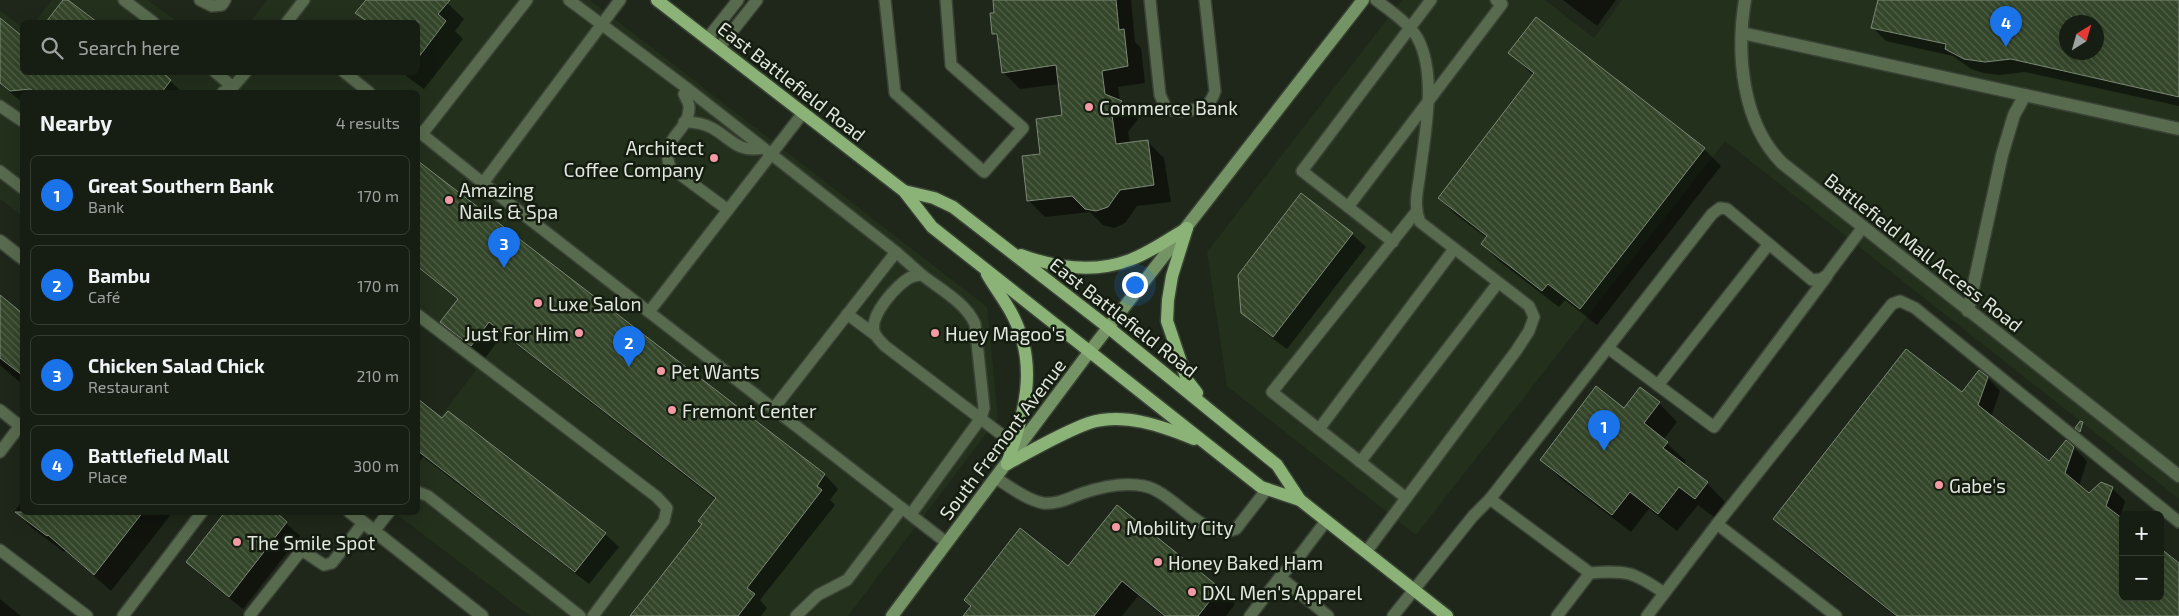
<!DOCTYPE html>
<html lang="en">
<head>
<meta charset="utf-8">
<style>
	:root { --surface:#161d13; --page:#232a21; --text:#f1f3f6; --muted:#9ea2a0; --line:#353b33; --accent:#1a73e8 }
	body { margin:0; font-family:"Exo 2",sans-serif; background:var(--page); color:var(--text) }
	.controls { position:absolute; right:15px; bottom:15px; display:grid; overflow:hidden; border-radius:8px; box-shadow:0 5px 20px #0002 }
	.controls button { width:45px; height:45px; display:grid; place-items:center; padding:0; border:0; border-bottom:1px solid var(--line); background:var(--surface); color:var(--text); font:25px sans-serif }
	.compass { position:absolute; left:2059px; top:15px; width:45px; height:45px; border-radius:50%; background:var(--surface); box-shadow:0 5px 20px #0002; rotate:37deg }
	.you { position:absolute; left:1134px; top:284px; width:18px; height:18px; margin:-12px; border:4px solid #fff; border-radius:50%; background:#1a73e8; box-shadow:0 0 0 8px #1a73e833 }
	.badge { display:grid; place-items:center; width:32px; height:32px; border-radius:50%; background:var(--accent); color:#fff; font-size:16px; font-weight:700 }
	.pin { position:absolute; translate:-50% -41px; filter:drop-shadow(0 1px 2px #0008) }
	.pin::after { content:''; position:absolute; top:26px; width:18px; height:15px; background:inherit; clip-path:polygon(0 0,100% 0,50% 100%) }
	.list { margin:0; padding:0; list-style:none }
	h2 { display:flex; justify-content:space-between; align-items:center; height:65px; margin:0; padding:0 20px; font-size:21px }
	h2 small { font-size:16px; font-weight:400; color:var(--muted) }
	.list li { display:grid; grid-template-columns:32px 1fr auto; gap:15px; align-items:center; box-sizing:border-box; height:80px; margin:0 10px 10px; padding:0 10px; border:1px solid var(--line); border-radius:8px }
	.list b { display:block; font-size:19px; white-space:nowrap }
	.list p { margin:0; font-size:16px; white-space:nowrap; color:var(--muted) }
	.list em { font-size:16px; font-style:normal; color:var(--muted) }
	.icon { flex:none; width:28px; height:28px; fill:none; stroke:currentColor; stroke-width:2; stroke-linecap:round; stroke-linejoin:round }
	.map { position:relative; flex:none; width:2179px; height:616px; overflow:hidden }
	.search { position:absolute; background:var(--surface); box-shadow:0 5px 20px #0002; left:20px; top:20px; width:400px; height:55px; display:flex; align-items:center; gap:12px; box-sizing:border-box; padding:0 18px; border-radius:8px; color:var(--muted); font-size:19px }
	.panel { position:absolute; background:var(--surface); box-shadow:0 5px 20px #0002; left:20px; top:90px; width:400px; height:425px; border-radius:8px }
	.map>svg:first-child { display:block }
	.built { fill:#23301c; fill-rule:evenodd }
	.shadow { fill:#0007; fill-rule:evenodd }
	.building { fill:url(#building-back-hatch); stroke:#7c8877; fill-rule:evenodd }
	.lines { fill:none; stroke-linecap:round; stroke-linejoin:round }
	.lane-casing { stroke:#394235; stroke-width:14 }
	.street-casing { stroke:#394235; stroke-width:15 }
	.secondary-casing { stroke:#394235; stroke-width:15 }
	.primary-casing { stroke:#394235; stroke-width:15 }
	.lane { stroke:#586b4e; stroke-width:11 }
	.street { stroke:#586b4e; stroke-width:12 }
	.secondary { stroke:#759465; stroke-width:12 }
	.primary { stroke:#8bb377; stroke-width:12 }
	.poi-dot { fill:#f49aa5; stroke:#141d10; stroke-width:2 }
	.labels { text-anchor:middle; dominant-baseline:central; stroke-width:5; stroke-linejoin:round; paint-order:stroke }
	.street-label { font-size:19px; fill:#e1e7de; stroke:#141d10 }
	.poi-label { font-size:19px; fill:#e1e7de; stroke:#141d10; text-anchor:start }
</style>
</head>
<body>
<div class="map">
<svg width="2179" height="616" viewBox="0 0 2179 616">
	<defs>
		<pattern id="building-back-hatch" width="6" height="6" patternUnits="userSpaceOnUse" patternTransform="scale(1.25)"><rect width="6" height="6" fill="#34462a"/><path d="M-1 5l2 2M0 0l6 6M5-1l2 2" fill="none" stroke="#516148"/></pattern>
	</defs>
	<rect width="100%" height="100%" fill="#1e2719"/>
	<!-- built -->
	<g class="built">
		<polygon points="52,0 148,0 178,22 35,22"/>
		<polygon points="267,0 590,0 987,307 998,418 848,616 530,616 395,513 418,512 418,446 476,370 418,324 418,92 22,92 22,216 0,199 0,10 22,27 22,72 418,72 418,22 250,22"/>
		<path d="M1402,0h143l49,38 28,-38h557v499l-454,-358 -309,394 -189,-149 -20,-134zM2066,22h30v30h-30z"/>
	</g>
	<!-- shadow -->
	<g class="shadow">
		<polygon points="65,0 66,0 95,22 47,22"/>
		<polygon points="367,0 444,0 464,19 455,31 463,39 424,89 401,72 418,72 418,22 364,22 365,21 357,13"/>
		<polygon points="994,0 1131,0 1135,42 1141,48 1145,83 1118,87 1120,102 1138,119 1128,132 1130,143 1147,141 1164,158 1171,202 1137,206 1125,223 1114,228 1103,225 1090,212 1045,217 1028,200 1041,155 1064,116 1060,84 1020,89 1003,72 999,39 993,33 996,14"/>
		<polygon points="1563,0 1616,0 1597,26"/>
		<path d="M1879,0h300v106l-154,-34 -26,3 -15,-2 -13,-4 -18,-13 -67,-15 -13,-13zM2066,22h30v30h-30z"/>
		<polygon points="0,20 22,37 22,72 160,72 182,92 22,92 22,102 0,84"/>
		<polygon points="1510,53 1704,149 1721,166 1597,325 1565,300 1559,307 1499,261 1482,244 1487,238 1456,215 1439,198 1534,76"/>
		<polygon points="418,162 825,475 838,489 830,500 835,505 760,600 767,608 761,616 632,616 703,524 716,500 503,334 485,358 455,335 442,322 459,301 418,268"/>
		<polygon points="1301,195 1352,234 1366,247 1287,349 1256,326 1242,312"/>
		<polygon points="0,296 22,314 22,384 0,365"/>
		<polygon points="1987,377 2000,391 1991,417 2050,463 2074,448 2087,461 2079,486 2089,494 2112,488 2125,501 2120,518 2123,597 2160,597 2179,564 2179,616 1895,616 1787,532 1774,519"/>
		<polygon points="418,401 443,420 448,412 605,534 619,547 589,584 423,457 418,464"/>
		<polygon points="1659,403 1677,422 1663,440 1686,461 1683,465 1707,483 1725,502 1714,517 1698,505 1677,531 1649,509 1631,532 1560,478 1541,459 1624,410"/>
		<polygon points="22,501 22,512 173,512 111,591 66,551 64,552 32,528 15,511"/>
		<polygon points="1117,507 1220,589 1235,604 1226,616 1163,616 1138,596 1122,616 965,616 1069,568"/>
		<polygon points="274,512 300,536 243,609 201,576 187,562"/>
		<polygon points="0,599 21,616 0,616"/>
	</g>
	<!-- building -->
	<g class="building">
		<polygon points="63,0 68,0 97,22 46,22"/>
		<polygon points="366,0 450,0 438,14 446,21 418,58 418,22 368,22 355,13"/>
		<polygon points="993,0 1116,0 1119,30 1124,29 1128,66 1102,71 1105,94 1122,101 1112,115 1116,144 1148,140 1154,185 1120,190 1108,207 1096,211 1085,209 1072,196 1027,201 1022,156 1040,154 1036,119 1062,115 1056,65 1002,73 997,34 992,34 990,13 994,13"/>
		<path d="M1878,0h301v97l-168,-38 -26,3 -21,-3 -19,-10 1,-5 -75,-16zM2066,22h30v30h-30z"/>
		<polygon points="1536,17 1705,148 1580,309 1548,284 1542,291 1481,244 1487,236 1438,198 1534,73 1508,53"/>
		<polygon points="0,18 22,36 22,72 162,72 171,80 162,92 35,92 30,89 10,91 0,83"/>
		<polygon points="418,161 825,474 817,486 822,490 747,588 755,594 738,616 630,616 702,524 698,521 716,498 489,322 471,346 440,322 458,299 418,267"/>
		<polygon points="1301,193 1353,233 1273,337 1241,313 1238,275"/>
		<polygon points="0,295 22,313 22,375 0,358"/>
		<polygon points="1906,349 1962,392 1979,370 1988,377 1978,405 2049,461 2066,440 2074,447 2065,473 2089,493 2101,482 2113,487 2106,506 2123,519 2123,597 2160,597 2160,548 2179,563 2179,616 1897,616 1773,519"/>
		<polygon points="1596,386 1624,408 1640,387 1660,402 1644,423 1668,442 1663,448 1708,482 1695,499 1679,487 1658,514 1630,492 1612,515 1540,460"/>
		<polygon points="418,399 442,418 448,411 606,533 575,572 418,451"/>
		<polygon points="2080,421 2083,422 2080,432 2075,428"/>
		<polygon points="1117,505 1220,588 1198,616 1165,616 1122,581 1094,616 963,616 971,606 964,600 1020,528 1068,566"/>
		<polygon points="15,512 143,512 94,575 48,535 47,536"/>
		<polygon points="225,512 276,512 287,522 229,597 186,562"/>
	</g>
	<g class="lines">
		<!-- lane casing -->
		<g class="lane-casing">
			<g id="lane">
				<polyline points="124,0 153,22"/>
				<polyline points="200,0 212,6 222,5 225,0"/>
				<polyline points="569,0 688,89 896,252 774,408"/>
				<polyline points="885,0 895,93 984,172 1023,128 951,65 946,0"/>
				<path d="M1150,0l10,95 6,13c9,4 28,3 37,-1 7,-2 10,-10 12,-16l-10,-91"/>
				<polyline points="287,22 304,0"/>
				<polyline points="707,39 738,0"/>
				<polyline points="719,48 757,0"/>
				<polyline points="215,72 233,87"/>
				<polyline points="344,72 369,92"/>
				<polyline points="223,92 233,87 246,72"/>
				<path d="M684,94c2,5 6,10 5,15 -1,24 -30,29 -19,58l58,43"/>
				<polyline points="0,106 22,121"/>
				<path d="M684,122c10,0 19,1 28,6 20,11 25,25 51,20"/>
				<polyline points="418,131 483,183 620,0"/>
				<polyline points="422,134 527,0"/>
				<polyline points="0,171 22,188"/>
				<polyline points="483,183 649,312 803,113"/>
				<polyline points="1348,207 1502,4 1496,0"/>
				<polyline points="1393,242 1302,171 1431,0"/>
				<polyline points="896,252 922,275"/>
				<polyline points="649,312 947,543"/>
				<polyline points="847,314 874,334"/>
				<polyline points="418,315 657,497 667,508 664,521 593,616"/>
				<polyline points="1608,348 1714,427 1827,276"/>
				<polyline points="1658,385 1769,244"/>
				<polyline points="0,410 20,426"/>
				<polyline points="1319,429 1454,249"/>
				<polyline points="0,452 22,423"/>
				<polyline points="1360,462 1498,283"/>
				<path d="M996,478c14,9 31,22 47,25 14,2 28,-6 40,-10 18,-6 42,-11 61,-7 31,6 59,56 92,43l31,-40"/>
				<polyline points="418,492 428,496 580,616"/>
				<polyline points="1406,498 1272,392 1416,212"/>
				<polyline points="1490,499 1712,214 1720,208 1727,209 1812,280 1821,279 1827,275 1863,227"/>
				<path d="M911,514l70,-96 3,-10 -9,-84c-9,-21 -35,-35 -53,-49 -4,0 -8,1 -11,2 -14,7 -44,40 -36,57 2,4 7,9 10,12l129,98"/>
				<polyline points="1326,521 1301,554 1280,577 1328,616"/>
				<polyline points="374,531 389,512"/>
				<polyline points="0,550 87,616"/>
				<path d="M1366,552l150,-201 13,-20 5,-14 -5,-11 -109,-84c-7,-17 -2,-32 0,-49 5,-39 17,-98 -2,-134 -8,-15 -29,-29 -42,-39"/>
				<polyline points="250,615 300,552 303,551 324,565 332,563 363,523"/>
				<polyline points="123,616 202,512"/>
				<polyline points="796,616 818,595 847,580 902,508"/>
				<polyline points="1250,616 1280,577"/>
				<path d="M1393,616l80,-100 17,-17 100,74c37,-3 44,-1 74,20"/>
				<polyline points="1557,616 1590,573"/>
				<polyline points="1647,616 1717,524"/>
				<polyline points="1836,616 1717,524 1892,304 1900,301 1915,308 2179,522"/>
			</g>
		</g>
		<!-- street casing -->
		<g class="street-casing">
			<g id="street">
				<path d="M1745,0c-9,54 -3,123 37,163l397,313"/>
				<polyline points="1742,33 2179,129"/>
				<polyline points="0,241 22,258"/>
				<polyline points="1968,311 2002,155 2014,115 2025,95"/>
				<polyline points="350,512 482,616"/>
			</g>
		</g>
		<!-- secondary casing -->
		<g class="secondary-casing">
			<polyline id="secondary" points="892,616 1090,351 1363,0"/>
		</g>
		<!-- primary casing -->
		<g class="primary-casing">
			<g id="primary">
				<polyline points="657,0 904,191 932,227 1261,487 1300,500"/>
				<polyline points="904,191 934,198 953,207 1109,328 1277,465 1300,500 1447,616"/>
				<polyline points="1187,228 1172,276 1168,300 1167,321 1187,380 1197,393"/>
				<path d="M1021,255c35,13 74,18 109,5 21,-8 39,-21 57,-32"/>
				<path d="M987,274c8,14 19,28 26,42 26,51 11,98 -6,148"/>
				<path d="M1007,464c26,-14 54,-31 82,-41 35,-11 73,3 105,16"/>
			</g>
		</g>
		<!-- lane -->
		<use href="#lane" class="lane"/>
		<!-- street -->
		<use href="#street" class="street"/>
		<!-- secondary -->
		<use href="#secondary" class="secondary"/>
		<!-- primary -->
		<use href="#primary" class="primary"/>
	</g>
	<!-- markers -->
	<g class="poi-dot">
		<circle cx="1089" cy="107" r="5"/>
		<circle cx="714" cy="158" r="5"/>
		<circle cx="449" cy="200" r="5"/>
		<circle cx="538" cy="303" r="5"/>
		<circle cx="579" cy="333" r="5"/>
		<circle cx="935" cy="333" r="5"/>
		<circle cx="661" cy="371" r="5"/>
		<circle cx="672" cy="410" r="5"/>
		<circle cx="1939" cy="485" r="5"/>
		<circle cx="1116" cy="527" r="5"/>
		<circle cx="237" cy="542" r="5"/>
		<circle cx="1158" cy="562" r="5"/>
		<circle cx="1192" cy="592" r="5"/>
	</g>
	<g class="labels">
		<!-- street labels -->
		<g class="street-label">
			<text transform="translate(792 81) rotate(38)">East Battlefield Road</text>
			<text transform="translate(1924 252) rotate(38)">Battlefield Mall Access Road</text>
			<text transform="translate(1124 317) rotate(38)">East Battlefield Road</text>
			<text transform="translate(1002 439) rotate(-53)">South Fremont Avenue</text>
		</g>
		<!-- poi labels -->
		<g class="poi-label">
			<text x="1099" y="107">Commerce Bank</text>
			<text x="704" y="147" text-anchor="end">Architect<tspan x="704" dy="22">Coffee Company</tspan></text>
			<text x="459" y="189">Amazing<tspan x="459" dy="22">Nails &amp; Spa</tspan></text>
			<text x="548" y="303">Luxe Salon</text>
			<text x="569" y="333" text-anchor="end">Just For Him</text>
			<text x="945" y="333">Huey Magoo's</text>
			<text x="671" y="371">Pet Wants</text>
			<text x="682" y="410">Fremont Center</text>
			<text x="1949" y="485">Gabe's</text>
			<text x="1126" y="527">Mobility City</text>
			<text x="247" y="542">The Smile Spot</text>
			<text x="1168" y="562">Honey Baked Ham</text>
			<text x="1202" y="592">DXL Men's Apparel</text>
		</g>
	</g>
</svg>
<div class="controls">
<button>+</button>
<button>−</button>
</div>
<svg class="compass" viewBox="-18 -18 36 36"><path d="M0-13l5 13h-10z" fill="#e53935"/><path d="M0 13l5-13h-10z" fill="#9ea2a0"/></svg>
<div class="you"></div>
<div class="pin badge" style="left:1604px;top:451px">1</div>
<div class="pin badge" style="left:629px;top:367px">2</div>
<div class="pin badge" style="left:504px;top:268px">3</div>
<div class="pin badge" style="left:2006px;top:47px">4</div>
<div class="search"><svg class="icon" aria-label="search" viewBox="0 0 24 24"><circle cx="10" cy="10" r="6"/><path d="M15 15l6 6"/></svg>Search here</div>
<section class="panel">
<h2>Nearby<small>4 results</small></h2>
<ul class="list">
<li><span class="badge">1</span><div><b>Great Southern Bank</b><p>Bank</p></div><em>170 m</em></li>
<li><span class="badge">2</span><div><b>Bambu</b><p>Café</p></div><em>170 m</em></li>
<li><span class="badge">3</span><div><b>Chicken Salad Chick</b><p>Restaurant</p></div><em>210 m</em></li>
<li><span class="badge">4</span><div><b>Battlefield Mall</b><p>Place</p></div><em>300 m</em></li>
</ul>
</section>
</div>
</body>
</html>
